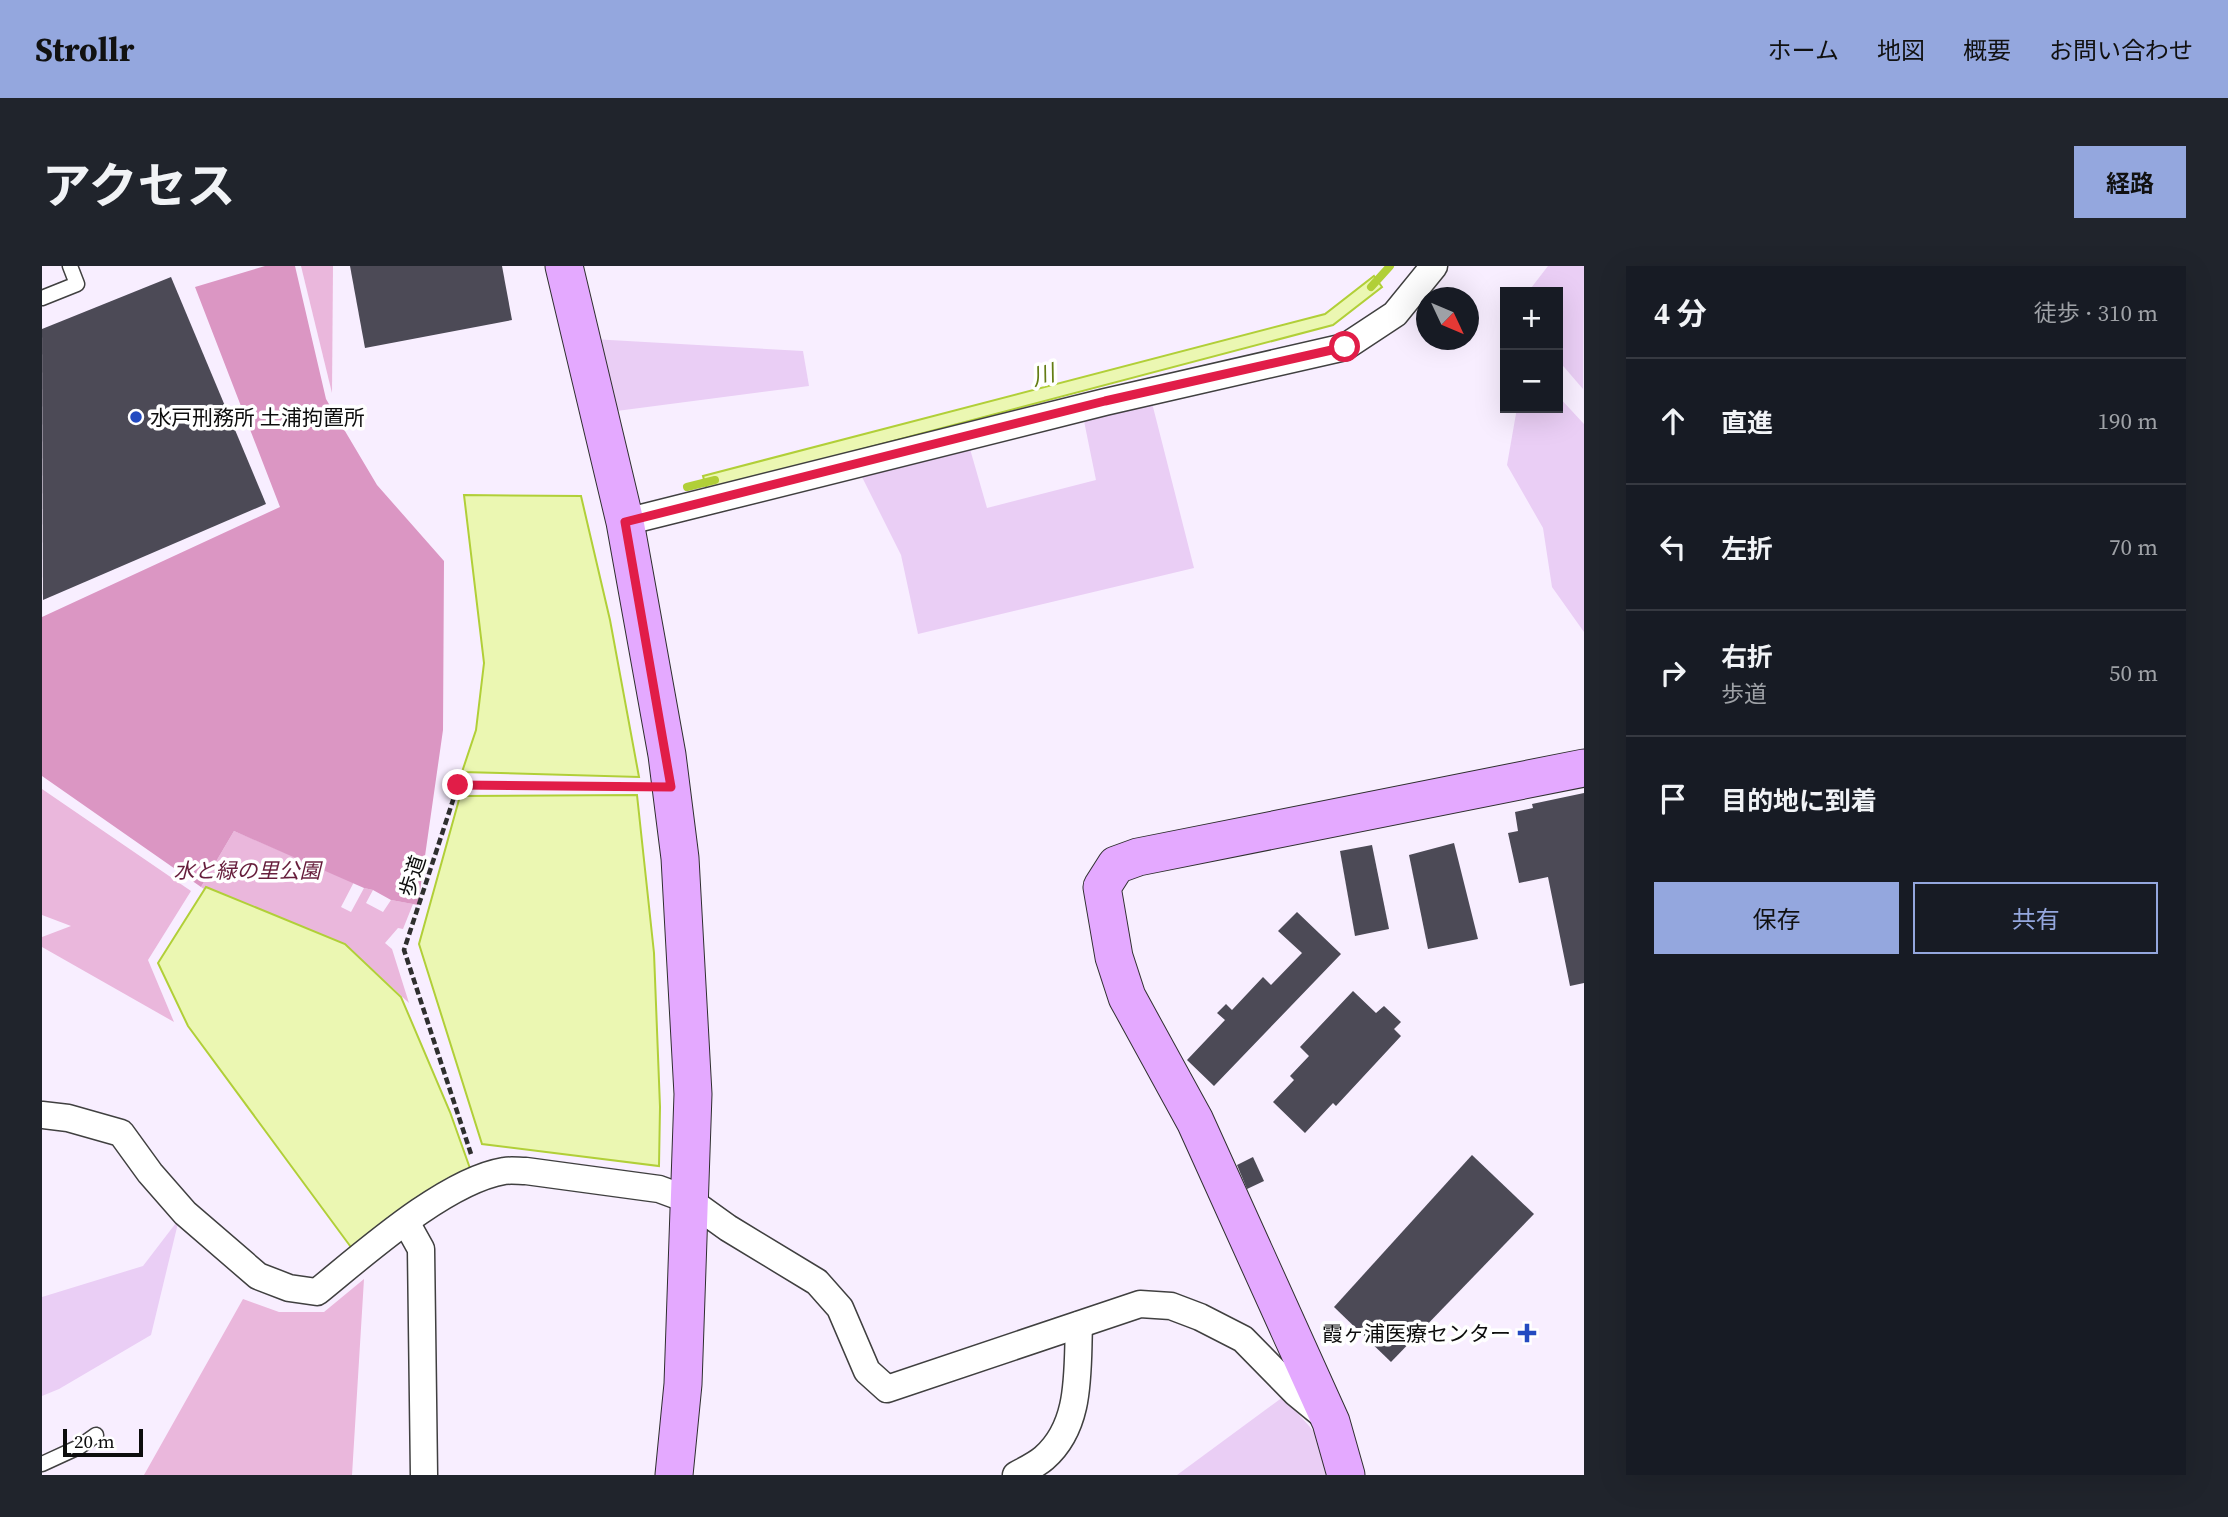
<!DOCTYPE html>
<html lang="ja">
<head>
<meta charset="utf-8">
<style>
	:root { --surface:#171b24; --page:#20242c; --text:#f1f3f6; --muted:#9ea1a6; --line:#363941; --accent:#94a7de }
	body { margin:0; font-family:"Source Serif 4","Noto Sans JP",serif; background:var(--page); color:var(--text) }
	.controls { position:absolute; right:21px; top:21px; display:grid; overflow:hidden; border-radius:0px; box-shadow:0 7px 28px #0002 }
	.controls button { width:63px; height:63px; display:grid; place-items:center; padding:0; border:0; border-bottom:2px solid var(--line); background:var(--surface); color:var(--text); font:35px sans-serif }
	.compass { position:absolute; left:1374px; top:21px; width:63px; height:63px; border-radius:50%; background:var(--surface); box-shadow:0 7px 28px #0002; rotate:134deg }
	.scale { position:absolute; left:21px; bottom:18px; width:80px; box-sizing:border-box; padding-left:7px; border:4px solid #0d0d0d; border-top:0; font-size:19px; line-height:24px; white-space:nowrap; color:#0d0d0d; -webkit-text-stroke:5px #fff; paint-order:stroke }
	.stop { position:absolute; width:21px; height:21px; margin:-16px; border:5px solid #e11d48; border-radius:50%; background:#fff }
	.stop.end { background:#e11d48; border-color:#fff; box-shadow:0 2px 7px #0008 }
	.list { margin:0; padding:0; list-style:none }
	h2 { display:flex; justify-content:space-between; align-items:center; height:91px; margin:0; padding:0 28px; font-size:30px }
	h2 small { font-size:23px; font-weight:400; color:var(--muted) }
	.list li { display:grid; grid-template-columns:46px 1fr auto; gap:21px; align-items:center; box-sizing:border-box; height:126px; padding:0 28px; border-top:2px solid var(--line) }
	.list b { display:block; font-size:26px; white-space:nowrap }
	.list p { margin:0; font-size:23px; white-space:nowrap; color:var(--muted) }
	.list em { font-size:23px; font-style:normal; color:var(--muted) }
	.actions { display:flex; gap:14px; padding:21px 28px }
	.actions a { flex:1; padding:16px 0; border:2px solid var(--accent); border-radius:0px; text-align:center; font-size:24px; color:var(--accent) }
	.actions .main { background:var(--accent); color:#111 }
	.icon { flex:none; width:38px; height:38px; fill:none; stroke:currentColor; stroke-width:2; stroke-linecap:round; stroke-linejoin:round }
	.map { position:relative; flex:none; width:1542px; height:1209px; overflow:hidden; border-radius:0px }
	header { display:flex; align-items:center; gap:42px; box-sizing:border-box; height:98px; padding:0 35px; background:var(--accent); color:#111 }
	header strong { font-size:33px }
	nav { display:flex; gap:38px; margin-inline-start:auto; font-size:24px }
	.intro { display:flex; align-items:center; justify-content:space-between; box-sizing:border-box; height:168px; padding:0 42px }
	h1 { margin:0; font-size:49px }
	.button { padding:18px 32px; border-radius:0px; background:var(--accent); color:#111; font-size:24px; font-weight:700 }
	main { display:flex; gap:42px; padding:0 42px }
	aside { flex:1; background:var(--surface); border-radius:0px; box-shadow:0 7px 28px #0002 }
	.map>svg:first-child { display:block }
	.farmland { fill:#eacef5 }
	.green { fill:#eab7dc }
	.forest { fill:#db96c3 }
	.water { fill:#ebf7b2; stroke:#b1cf38; stroke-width:2 }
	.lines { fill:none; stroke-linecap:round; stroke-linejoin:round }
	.stream { stroke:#b1cf38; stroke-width:8 }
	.building { fill:#4c4a56 }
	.lane-casing { stroke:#404040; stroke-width:17 }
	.street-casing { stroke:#404040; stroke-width:29 }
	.secondary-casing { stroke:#2f2f2f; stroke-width:39 }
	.path { stroke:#2f2f2f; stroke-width:4.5; stroke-dasharray:7 3.5; stroke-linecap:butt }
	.lane { stroke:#fff; stroke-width:14 }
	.street { stroke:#fff; stroke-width:26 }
	.secondary { stroke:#e4a9ff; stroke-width:37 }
	.route { stroke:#e11d48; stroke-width:9 }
	.poi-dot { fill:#234ac0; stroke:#fff; stroke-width:2.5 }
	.labels { text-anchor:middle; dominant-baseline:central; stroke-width:7; stroke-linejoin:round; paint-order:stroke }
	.poi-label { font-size:21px; fill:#0d0d0d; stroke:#fff; text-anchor:start }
	.park-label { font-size:21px; font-style:italic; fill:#661d3b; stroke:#fff }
	.street-label { font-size:21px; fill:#0d0d0d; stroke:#fff }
	.water-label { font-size:23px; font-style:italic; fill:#647d14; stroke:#fff }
</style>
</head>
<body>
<header>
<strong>Strollr</strong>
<nav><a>ホーム</a><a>地図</a><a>概要</a><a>お問い合わせ</a></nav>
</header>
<div class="intro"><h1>アクセス</h1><a class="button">経路</a></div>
<main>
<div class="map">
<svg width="1542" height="1209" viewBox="0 0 1542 1209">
	<rect width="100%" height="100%" fill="#f8eeff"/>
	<!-- farmland -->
	<g class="farmland">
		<polygon points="1506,0 1542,0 1541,123 1516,94 1516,26 1486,26"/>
		<polygon points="550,73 761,85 767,120 567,146"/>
		<polygon points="1516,130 1542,158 1542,366 1510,321 1501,262 1465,199 1475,142 1516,142"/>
		<polygon points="1110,137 1152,302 876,368 859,289 820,211 928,183 945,242 1054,214 1042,155"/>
		<polygon points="137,953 109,1069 17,1123 0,1130 0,1031 101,1000"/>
		<polygon points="1241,1131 1277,1171 1289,1209 1135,1209"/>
	</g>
	<!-- green -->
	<g class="green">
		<polygon points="259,0 291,0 290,127"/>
		<polygon points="0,523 149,625 106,694 132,756 0,681 0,671 29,660 0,649"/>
		<polygon points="192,565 312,616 299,641 309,646 322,622 331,624 324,637 341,646 349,634 371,638 361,663 356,662 343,677 350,683 367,737 303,678 164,621 162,623 159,621"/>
		<polygon points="322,1013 310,1209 102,1209 201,1033 237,1046 282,1046"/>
	</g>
	<!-- forest -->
	<polygon class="forest" points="223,0 253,0 284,133 335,219 402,295 401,464 376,639 349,634 331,624 322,622 192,565 159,621 0,510 0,351 238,241 153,21"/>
	<!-- water -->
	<g class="water">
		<polygon points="1332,10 1340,21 1291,59 665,224 661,210 1283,48"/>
		<polygon points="422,229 539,230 568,354 597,511 420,506 434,464 442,397"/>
		<polygon points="595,529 612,687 618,841 617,900 440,878 377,678 418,530"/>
		<polygon points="164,621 303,678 359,731 408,846 430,908 314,988 146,760 116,697"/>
	</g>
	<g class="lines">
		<!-- stream -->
		<g class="stream">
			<polyline points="1329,21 1348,0"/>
			<polyline points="645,221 673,214"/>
		</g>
	</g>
	<!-- building -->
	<g class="building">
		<polygon points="308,0 460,0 470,54 323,82"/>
		<polygon points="129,11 224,238 1,334 0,63"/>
		<polygon points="1542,527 1542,717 1528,720 1506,611 1477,617 1466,567 1476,565 1473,546 1491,542 1490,538"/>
		<polygon points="1412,577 1436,673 1386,683 1367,589"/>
		<polygon points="1330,579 1347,663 1313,670 1298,585"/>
		<polygon points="1255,646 1299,688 1172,820 1145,794 1183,754 1175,747 1184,738 1190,744 1221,711 1229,719 1260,687 1236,665"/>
		<polygon points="1311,725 1334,747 1342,740 1359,756 1352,763 1359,770 1294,840 1291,837 1263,867 1231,836 1252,814 1248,810 1267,790 1258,781"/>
		<polygon points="1430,889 1492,948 1349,1096 1292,1041"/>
		<polygon points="1211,891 1222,915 1205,923 1195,899"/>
	</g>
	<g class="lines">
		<!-- lane casing -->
		<g class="lane-casing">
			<g id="lane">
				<polyline points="0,32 35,18 28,0"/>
				<polyline points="0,1198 37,1181 54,1169"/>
			</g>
		</g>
		<!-- street casing -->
		<g class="street-casing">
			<g id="street">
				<polyline points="583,256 1063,136 1303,81 1353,48 1392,0"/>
				<path d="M0,849l26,3 53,15 29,40 35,40 73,63 31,12 28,4c47,-38 128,-111 187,-121 7,-1 15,0 22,0l133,18 30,11 39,28 89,54 23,26 27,63 20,18 253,-85 31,2 29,11 43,22 53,54 28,23"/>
				<polyline points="364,956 379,983 382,1209"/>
				<path d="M974,1209c9,-5 20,-10 28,-17 38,-33 33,-87 35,-133"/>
			</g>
		</g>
		<!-- secondary casing -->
		<g class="secondary-casing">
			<g id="secondary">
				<polyline points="522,0 583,256 625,489 638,592 651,828 641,1118 632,1209"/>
				<polyline points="1304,1209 1289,1156 1153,855 1085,731 1072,691 1060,621 1074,599 1096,591 1542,502"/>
			</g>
		</g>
		<!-- path -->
		<polyline class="path" points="429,888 362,684 416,519 600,520"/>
		<!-- lane -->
		<use href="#lane" class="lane"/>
		<!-- street -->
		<use href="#street" class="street"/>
		<!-- secondary -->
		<use href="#secondary" class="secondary"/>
	</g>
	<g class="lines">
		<!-- route -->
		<polyline class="route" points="416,519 629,521 583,256 1063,135 1303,81"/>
	</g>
	<!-- markers -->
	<g class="poi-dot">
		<circle cx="94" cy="151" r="7"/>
		<path d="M1481.5 1056.5h7v7h7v7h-7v7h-7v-7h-7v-7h7z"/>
	</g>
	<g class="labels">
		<!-- poi labels -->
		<g class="poi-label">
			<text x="108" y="151">水戸刑務所 土浦拘置所</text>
			<text x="1469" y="1067" text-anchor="end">霞ヶ浦医療センター</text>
		</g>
		<!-- park labels -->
		<g class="park-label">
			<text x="205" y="604">水と緑の里公園</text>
		</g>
		<!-- street labels -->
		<g class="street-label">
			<text transform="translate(370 610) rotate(-72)">歩道</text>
		</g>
		<!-- water labels -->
		<g class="water-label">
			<text transform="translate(1001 109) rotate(-15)">川</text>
		</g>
	</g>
</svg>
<div class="controls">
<button>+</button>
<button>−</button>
</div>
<svg class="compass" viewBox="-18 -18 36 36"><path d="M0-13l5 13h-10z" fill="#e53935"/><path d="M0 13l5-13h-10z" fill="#9ea1a6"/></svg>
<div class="scale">20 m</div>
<div class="stop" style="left:1303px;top:81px"></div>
<div class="stop end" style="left:416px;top:519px"></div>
</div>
<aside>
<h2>4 分<small>徒歩 · 310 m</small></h2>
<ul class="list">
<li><svg class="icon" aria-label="ahead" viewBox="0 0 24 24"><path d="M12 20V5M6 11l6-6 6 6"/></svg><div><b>直進</b></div><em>190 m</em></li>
<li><svg class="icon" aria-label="left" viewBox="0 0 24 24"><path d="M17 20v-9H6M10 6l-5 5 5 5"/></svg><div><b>左折</b></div><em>70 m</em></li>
<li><svg class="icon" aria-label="right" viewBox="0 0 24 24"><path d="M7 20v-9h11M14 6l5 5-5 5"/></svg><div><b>右折</b><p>歩道</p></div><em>50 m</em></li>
<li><svg class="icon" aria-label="arrive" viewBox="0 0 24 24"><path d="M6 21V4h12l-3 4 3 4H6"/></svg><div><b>目的地に到着</b></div></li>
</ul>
<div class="actions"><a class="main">保存</a><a>共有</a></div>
</aside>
</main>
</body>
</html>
